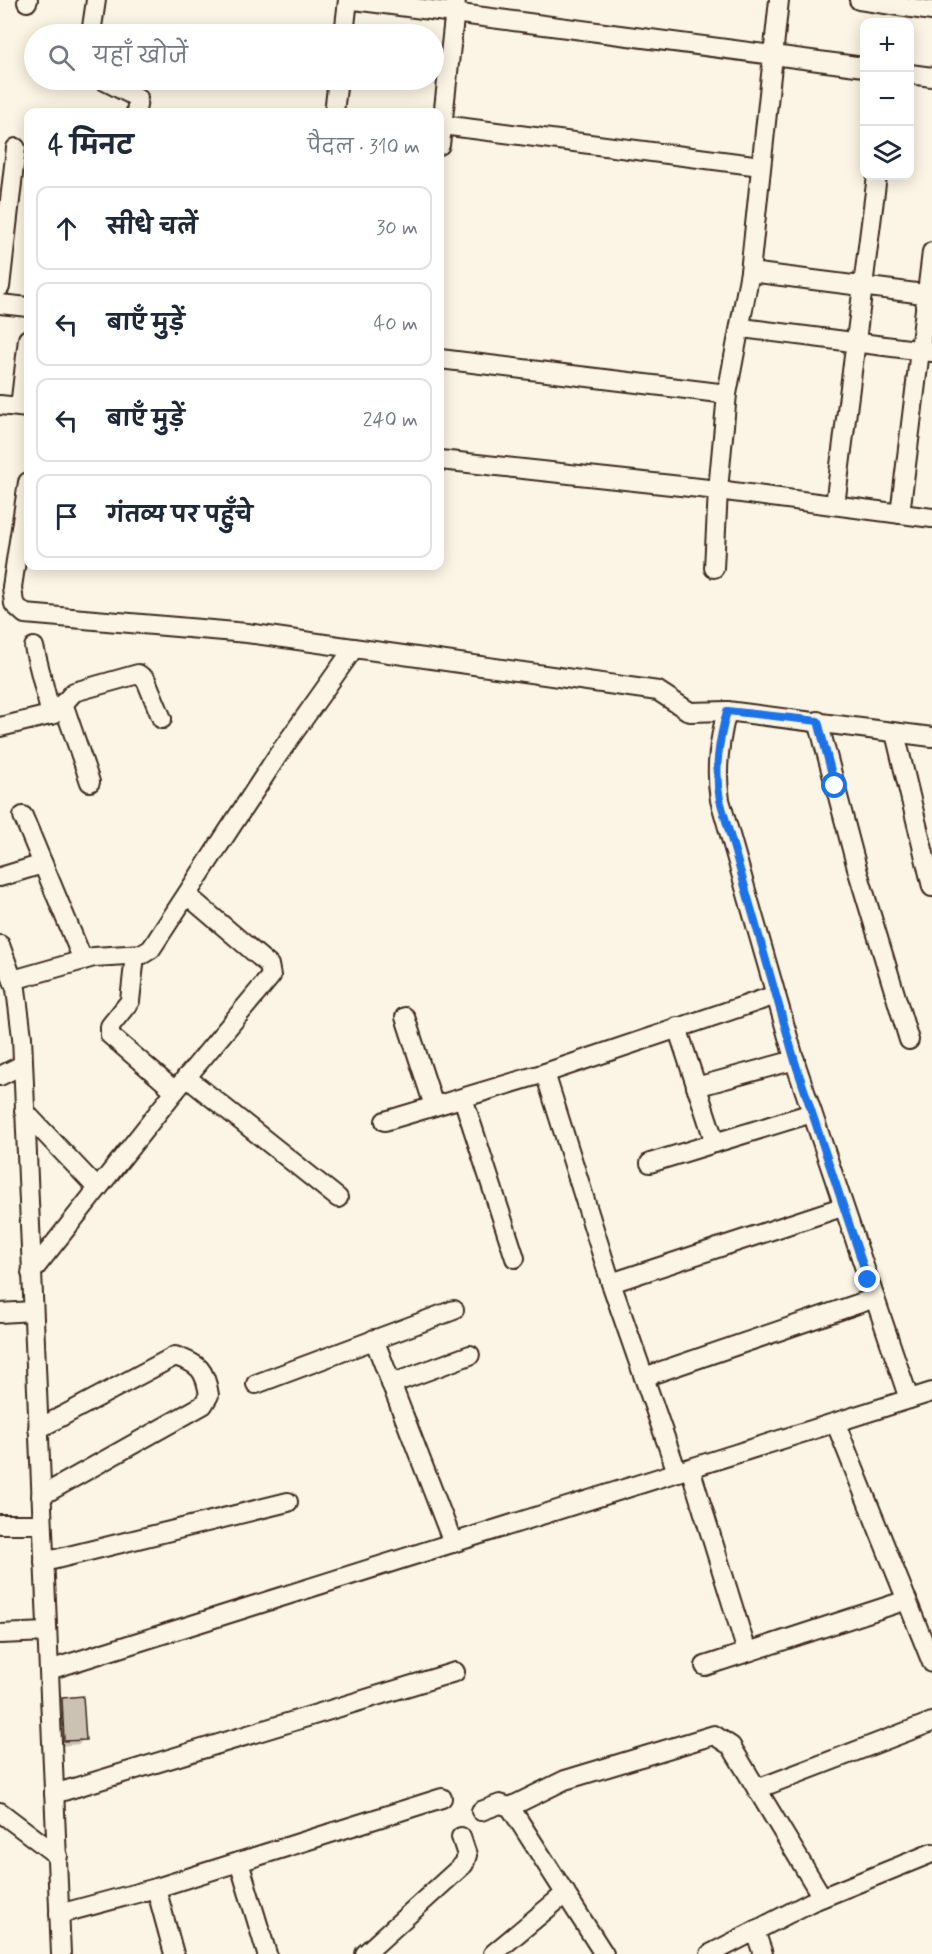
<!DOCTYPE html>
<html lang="hi">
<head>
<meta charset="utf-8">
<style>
	:root { --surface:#fff; --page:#f2f2f3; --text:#1f2937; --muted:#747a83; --line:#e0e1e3 }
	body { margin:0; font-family:Mynerve,"Playpen Sans Deva",sans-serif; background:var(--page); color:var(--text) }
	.controls { position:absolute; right:18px; top:18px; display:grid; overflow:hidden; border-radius:12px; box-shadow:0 3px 15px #0003 }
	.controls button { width:54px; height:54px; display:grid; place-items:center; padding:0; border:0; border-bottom:2px solid var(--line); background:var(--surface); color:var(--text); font:30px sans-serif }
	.stop { position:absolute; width:18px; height:18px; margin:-14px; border:4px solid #1a73e8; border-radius:50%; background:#fff }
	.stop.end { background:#1a73e8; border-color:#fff; box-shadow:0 2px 6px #0008 }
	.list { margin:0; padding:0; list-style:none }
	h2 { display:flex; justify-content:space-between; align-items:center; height:78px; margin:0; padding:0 24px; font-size:26px }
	h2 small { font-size:20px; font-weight:400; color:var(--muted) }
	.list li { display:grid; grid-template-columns:39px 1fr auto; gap:18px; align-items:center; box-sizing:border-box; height:84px; margin:0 12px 12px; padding:0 12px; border:2px solid var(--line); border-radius:12px }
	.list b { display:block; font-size:22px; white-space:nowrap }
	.list em { font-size:20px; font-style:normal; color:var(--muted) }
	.icon { flex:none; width:33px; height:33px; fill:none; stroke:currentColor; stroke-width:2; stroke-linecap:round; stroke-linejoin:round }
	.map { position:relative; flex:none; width:932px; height:1954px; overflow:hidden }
	.search { position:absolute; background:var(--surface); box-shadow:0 3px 15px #0003; left:24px; top:24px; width:420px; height:66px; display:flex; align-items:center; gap:15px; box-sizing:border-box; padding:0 21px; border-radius:33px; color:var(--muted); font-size:22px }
	.panel { position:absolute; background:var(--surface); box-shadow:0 3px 15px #0003; left:24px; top:108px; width:420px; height:462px; border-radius:12px }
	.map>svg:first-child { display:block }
	.shadow { fill:#0003 }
	.building { fill:#ccc2b3; stroke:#3b2a1e; stroke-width:1.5 }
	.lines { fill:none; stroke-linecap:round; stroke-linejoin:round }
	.minor-casing { stroke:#3b2a1e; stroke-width:22 }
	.minor { stroke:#fcf5e5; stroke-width:18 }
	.route { stroke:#1a73e8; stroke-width:8 }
</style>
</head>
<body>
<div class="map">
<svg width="932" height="1954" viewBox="0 0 932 1954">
	<rect width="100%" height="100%" fill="#fcf5e5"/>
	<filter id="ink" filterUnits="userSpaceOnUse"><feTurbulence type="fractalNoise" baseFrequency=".0167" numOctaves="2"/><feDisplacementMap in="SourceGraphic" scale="12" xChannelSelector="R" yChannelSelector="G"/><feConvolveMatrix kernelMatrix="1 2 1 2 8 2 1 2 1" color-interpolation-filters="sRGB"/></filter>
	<g filter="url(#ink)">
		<!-- shadow -->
		<polygon class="shadow" points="62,1699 84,1739 79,1744 60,1746 57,1704"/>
		<!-- building -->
		<polygon class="building" points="83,1696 86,1740 64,1741 62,1698"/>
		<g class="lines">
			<!-- minor casing -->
			<g class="minor-casing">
				<g id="minor">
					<polyline points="354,0 864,67"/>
					<polyline points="859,0 932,11"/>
					<polyline points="27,2 28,0"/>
					<polyline points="91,34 96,0"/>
					<polyline points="344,34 348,0"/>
					<polyline points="910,74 932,77"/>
					<polyline points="103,80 138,98 136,112"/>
					<polyline points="334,112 338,80"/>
					<polyline points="442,125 761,166"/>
					<polyline points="440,145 456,0"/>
					<polyline points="750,272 932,295"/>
					<polyline points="0,287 16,148"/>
					<polyline points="0,304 28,307"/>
					<polyline points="742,328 932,352"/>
					<polyline points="440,359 727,394"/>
					<polyline points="0,405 28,408"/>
					<polyline points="20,407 28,339"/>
					<polyline points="440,460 718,490 727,394 750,272 779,0"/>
					<polyline points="28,482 12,587 14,604 25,614 247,633 658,691 690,712 727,711 932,737"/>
					<polyline points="835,505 877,176"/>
					<polyline points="900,514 932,252"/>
					<polyline points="714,568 718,490 932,518"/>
					<polyline points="34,647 51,715"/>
					<polyline points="63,703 90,782"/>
					<path d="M727,711c-8,30 -12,58 -7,89l76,265 113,334"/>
					<polyline points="818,721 858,872 909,1040"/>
					<polyline points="0,727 54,714 74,692 138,674 146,680 162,719"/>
					<polyline points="895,733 932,887"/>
					<polyline points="23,816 83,960"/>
					<polyline points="0,877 43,864"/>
					<polyline points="0,945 16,989 22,1037 61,1954"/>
					<polyline points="135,955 130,1001 110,1026 110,1035 175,1091"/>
					<polyline points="13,980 94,957 143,954 151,949 278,755 354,648"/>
					<polyline points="405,1017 434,1106"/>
					<polyline points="677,1027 715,1143"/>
					<polyline points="545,1073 611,1283 677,1472"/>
					<polyline points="0,1076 22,1065"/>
					<polyline points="186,1077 338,1198"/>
					<polyline points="696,1087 795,1060"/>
					<polyline points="463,1098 515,1258"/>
					<polyline points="24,1111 97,1188"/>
					<polyline points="385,1121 545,1073 776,995"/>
					<polyline points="650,1163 812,1113"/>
					<polyline points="31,1273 175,1091 271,976 269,965 187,895"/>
					<polyline points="611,1283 842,1207"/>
					<polyline points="0,1313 33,1311"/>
					<polyline points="374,1339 453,1543"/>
					<polyline points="644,1377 875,1298"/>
					<polyline points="256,1384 454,1310"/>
					<polyline points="391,1384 470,1355"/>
					<polyline points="836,1424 932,1663"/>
					<path d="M38,1429l137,-73c24,8 30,13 34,39l-6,10 -162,91"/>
					<polyline points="690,1468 747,1652"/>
					<polyline points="0,1524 42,1524"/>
					<polyline points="44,1562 288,1502"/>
					<polyline points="0,1634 47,1632"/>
					<polyline points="705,1666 907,1600"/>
					<polyline points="49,1670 932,1392"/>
					<polyline points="757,1789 932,1722"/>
					<polyline points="54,1794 455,1672"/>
					<polyline points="510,1807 565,1780 714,1735 731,1746 822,1897"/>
					<polyline points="481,1811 500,1804 510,1807 604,1954"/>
					<polyline points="0,1812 58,1856"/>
					<polyline points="239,1862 267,1954"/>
					<polyline points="156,1888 174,1954"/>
					<polyline points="59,1914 156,1888 442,1798"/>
					<polyline points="755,1931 763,1954"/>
					<polyline points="365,1954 464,1864 467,1855 461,1837"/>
					<polyline points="493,1954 566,1893"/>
					<polyline points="710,1954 811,1902 932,1853"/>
				</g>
			</g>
			<!-- minor -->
			<use href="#minor" class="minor"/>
		</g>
	</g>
	<g class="lines" filter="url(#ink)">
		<!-- route -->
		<path class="route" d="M835,786l-17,-65 -91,-10c-8,30 -13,58 -7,89l76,265 72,215"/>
	</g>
</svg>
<div class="controls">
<button>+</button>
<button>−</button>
<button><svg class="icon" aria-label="layers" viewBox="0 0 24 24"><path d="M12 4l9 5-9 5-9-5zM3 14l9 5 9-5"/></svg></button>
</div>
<div class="stop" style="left:835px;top:786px"></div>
<div class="stop end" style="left:868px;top:1280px"></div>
<div class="search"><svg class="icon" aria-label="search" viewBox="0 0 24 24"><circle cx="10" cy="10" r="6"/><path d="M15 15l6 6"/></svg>यहाँ खोजें</div>
<section class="panel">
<h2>4 मिनट<small>पैदल · 310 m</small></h2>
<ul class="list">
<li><svg class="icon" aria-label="ahead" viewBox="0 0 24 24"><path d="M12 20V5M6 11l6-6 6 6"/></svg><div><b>सीधे चलें</b></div><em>30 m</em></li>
<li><svg class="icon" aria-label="left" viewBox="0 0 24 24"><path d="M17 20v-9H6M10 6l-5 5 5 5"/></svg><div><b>बाएँ मुड़ें</b></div><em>40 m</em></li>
<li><svg class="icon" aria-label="left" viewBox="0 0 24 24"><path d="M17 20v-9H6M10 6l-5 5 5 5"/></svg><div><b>बाएँ मुड़ें</b></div><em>240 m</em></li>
<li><svg class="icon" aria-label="arrive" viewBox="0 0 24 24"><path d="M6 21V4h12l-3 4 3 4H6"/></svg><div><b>गंतव्य पर पहुँचे</b></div></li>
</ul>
</section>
</div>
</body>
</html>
